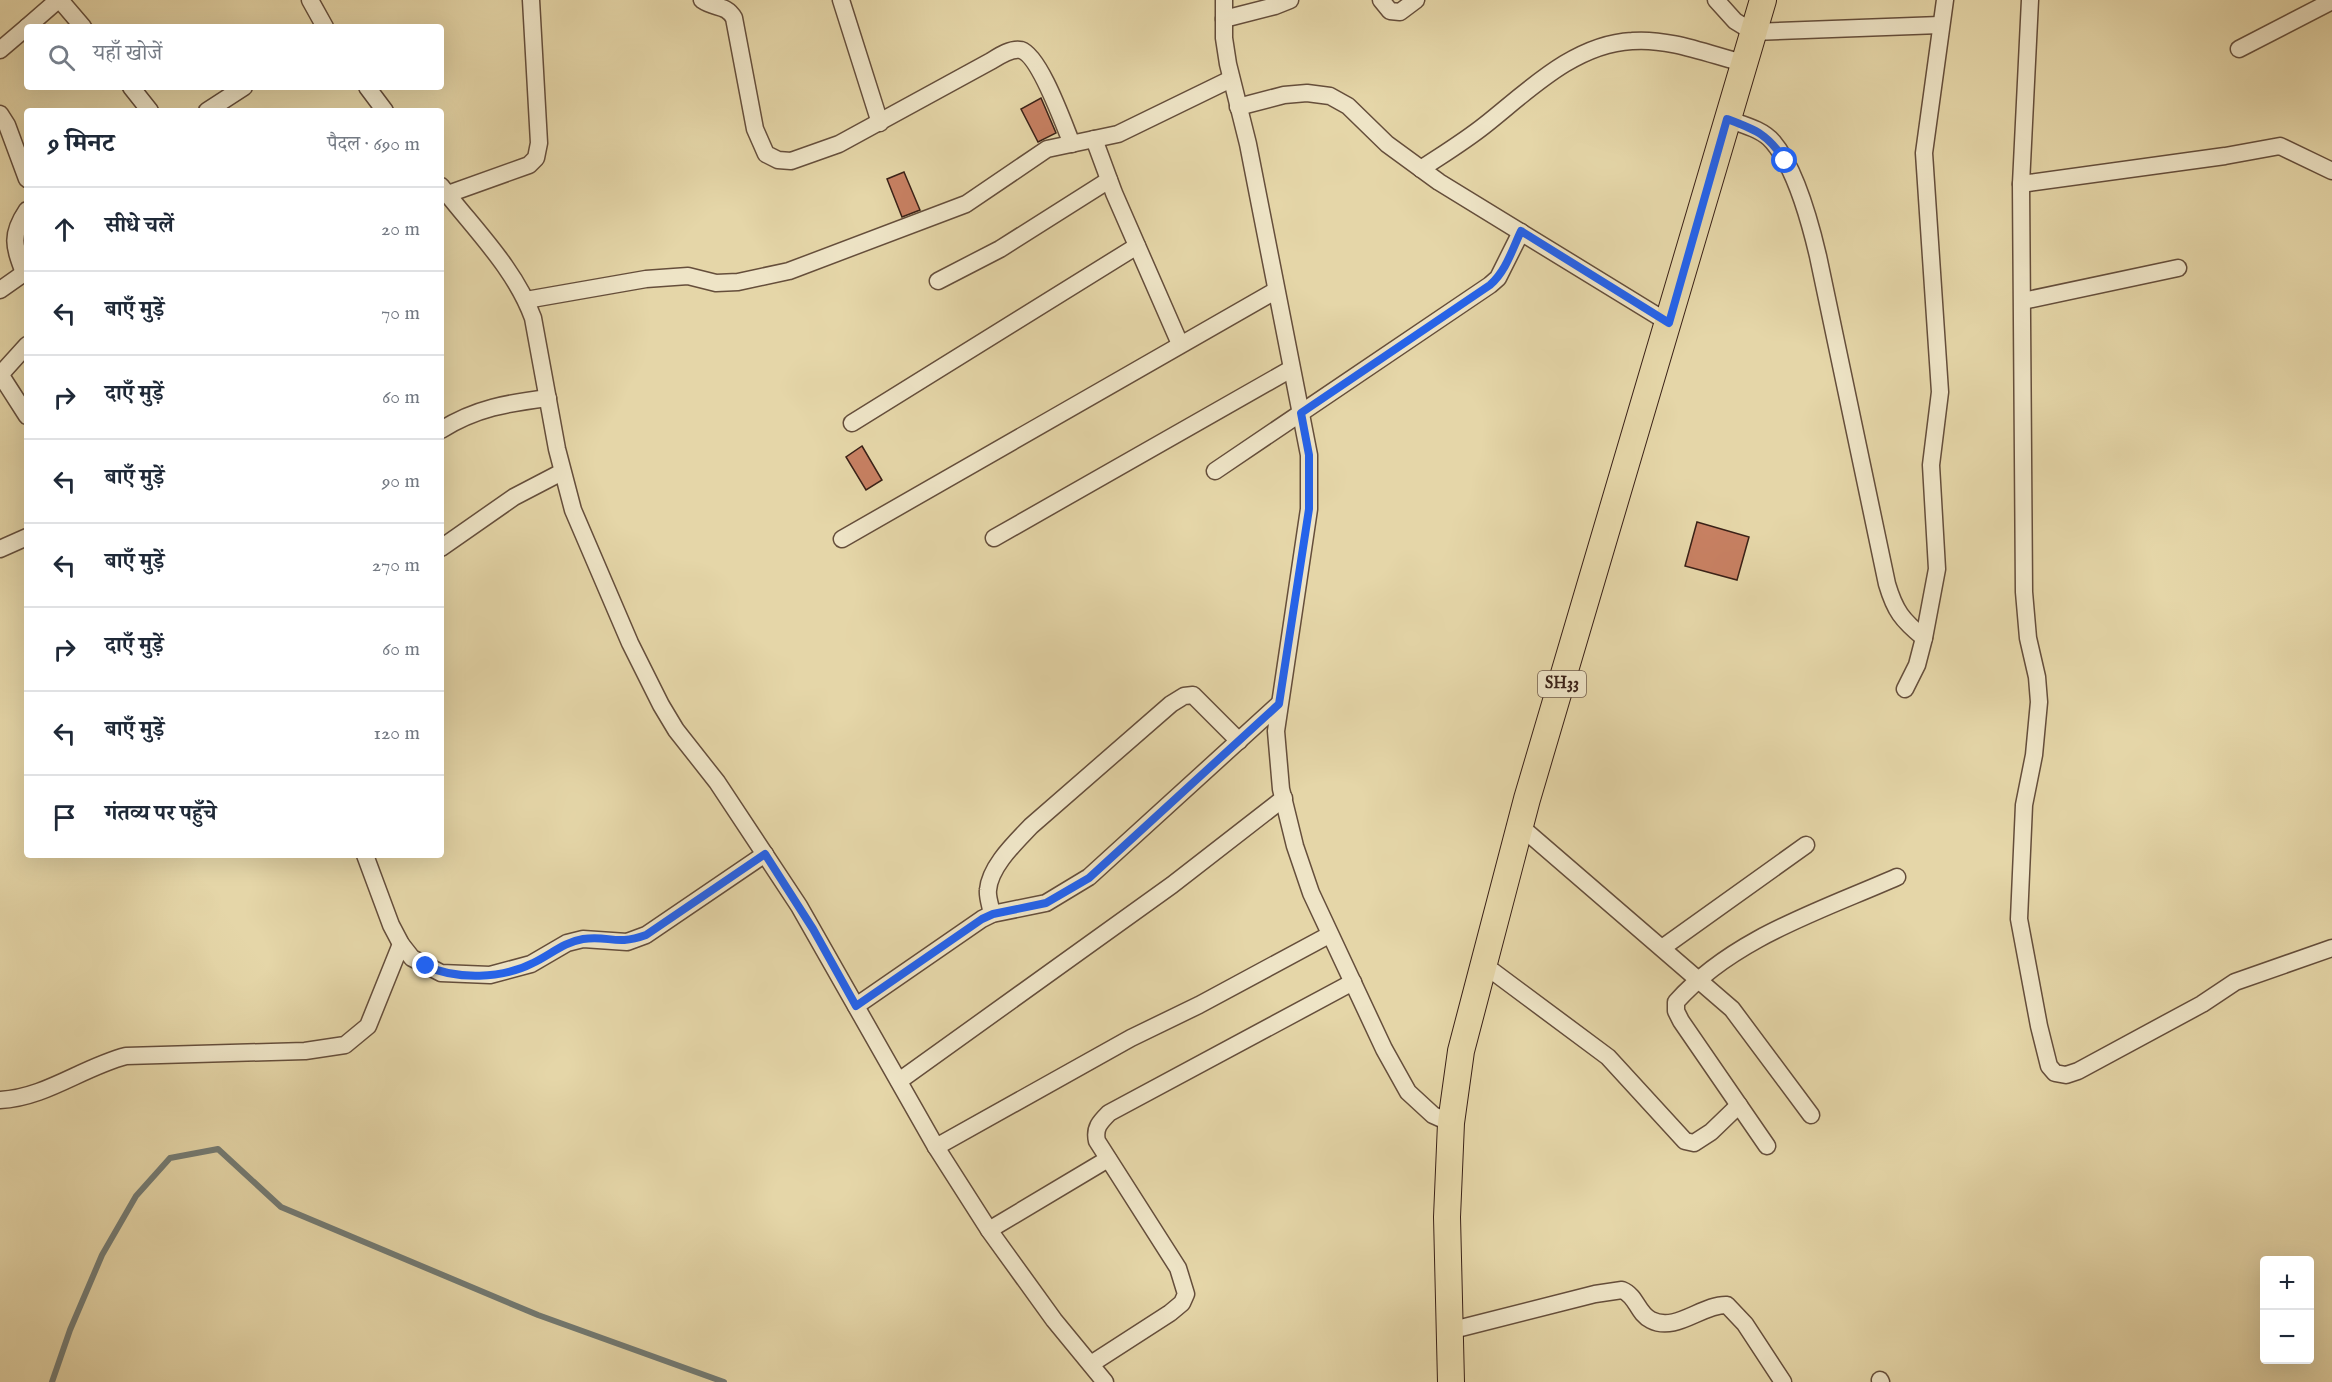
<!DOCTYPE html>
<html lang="hi">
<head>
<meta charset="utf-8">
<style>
	:root { --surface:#fff; --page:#f2f2f3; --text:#1f2937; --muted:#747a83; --line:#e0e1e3 }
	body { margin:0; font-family:"IM FELL English","Noto Serif Devanagari",serif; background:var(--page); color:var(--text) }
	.controls { position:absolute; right:18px; bottom:18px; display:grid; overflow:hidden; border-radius:6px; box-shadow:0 6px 24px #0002 }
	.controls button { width:54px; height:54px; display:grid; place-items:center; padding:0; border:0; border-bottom:2px solid var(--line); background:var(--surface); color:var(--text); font:30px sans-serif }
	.stop { position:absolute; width:18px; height:18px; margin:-14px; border:4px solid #2563eb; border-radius:50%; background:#fff }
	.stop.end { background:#2563eb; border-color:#fff; box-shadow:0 2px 6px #0008 }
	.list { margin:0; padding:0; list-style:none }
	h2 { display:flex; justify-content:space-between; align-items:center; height:78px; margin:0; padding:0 24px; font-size:26px }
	h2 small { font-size:20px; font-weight:400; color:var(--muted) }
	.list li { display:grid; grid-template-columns:39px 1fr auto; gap:18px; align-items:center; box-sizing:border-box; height:84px; padding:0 24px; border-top:2px solid var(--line) }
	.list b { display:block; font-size:22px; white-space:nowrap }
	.list em { font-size:20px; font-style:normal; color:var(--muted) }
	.icon { flex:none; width:33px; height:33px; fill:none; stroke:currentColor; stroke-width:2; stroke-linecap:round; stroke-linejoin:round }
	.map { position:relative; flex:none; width:2332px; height:1382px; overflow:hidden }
	.search { position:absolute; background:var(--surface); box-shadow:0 6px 24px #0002; left:24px; top:24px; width:420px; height:66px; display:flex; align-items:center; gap:15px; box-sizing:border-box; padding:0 21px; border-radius:6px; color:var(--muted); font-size:22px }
	.panel { position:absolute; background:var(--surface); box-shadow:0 6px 24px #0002; left:24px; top:108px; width:420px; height:750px; border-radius:6px }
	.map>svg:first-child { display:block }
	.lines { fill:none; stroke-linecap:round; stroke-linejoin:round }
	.stream { stroke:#737b74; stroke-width:6 }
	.building { fill:#c78062; stroke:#3a2117; stroke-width:1.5 }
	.street-casing { stroke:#654e3b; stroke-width:19 }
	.primary-casing { stroke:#3a2117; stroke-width:28 }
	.street { stroke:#eee4c6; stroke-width:16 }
	.primary { stroke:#e5d6a8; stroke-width:26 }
	.route { stroke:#2563eb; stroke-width:8 }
	.labels { text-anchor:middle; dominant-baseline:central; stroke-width:6; stroke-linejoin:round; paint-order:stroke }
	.shield { fill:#eee4c6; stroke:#705c4c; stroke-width:1.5 }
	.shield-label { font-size:16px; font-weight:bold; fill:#3a2117 }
</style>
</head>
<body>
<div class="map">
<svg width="2332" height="1382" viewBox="0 0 2332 1382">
	<rect width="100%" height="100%" fill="#e5d6a8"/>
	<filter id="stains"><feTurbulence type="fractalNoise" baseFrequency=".00333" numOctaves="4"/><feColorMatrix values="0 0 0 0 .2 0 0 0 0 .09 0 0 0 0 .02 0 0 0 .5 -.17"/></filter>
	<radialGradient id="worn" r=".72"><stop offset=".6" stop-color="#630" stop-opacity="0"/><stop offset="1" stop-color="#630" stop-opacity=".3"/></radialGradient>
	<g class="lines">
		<!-- stream -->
		<polyline class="stream" points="52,1382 70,1330 102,1255 136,1196 170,1158 218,1149 281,1207 538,1315 724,1382"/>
	</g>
	<!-- building -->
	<g class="building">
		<polygon points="1041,98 1056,133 1038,142 1021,109"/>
		<polygon points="904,172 920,210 902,217 887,179"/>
		<polygon points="862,446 882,480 866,490 846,457"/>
		<polygon points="1697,522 1749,537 1737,580 1685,566"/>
	</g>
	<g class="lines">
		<!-- street casing -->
		<g class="street-casing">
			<g id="street">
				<polyline points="60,0 83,27"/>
				<polyline points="310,0 325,27"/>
				<path d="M702,0c13,9 24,4 32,18l21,111 11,25 12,6 13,1 48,-17 152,-83c8,-5 20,-13 30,-11 19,6 43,75 51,94"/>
				<polyline points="841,0 880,123"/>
				<polyline points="1224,0 1224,38 1228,64 1248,144 1309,455 1309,509 1276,731 1281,789 1295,846 1311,893 1384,1049 1408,1092 1433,1115 1451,1123"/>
				<polyline points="1381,0 1390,11 1400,12 1416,0"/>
				<polyline points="1716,0 1735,21 1753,32 1940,25"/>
				<polyline points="2030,0 2021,184 2024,592 2028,638 2037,677 2039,702 2034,755 2024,805 2019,919 2039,1026 2049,1066 2055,1073 2066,1075 2078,1071 2202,1004 2235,982 2332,948"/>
				<polyline points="1224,19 1275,6 1290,0"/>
				<polyline points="27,27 58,0"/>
				<polyline points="2239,49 2332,1"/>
				<polyline points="0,50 27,27"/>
				<polyline points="131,87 150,111"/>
				<polyline points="367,87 385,111"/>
				<polyline points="1238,107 1284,95 1307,93 1330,96 1348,106 1387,144 1439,182 1669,323"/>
				<polyline points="207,111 244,87"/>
				<polyline points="0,114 7,125 27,179"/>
				<path d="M1727,119c16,6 35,10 46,23 23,27 37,80 45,114l69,328c8,27 15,36 37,54"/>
				<polyline points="1094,139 1114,193 1180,344"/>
				<path d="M1421,169c21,-14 44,-28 64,-44 43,-34 89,-81 147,-84 37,-3 76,13 111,22"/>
				<polyline points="2021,184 2225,156 2280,146 2332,171"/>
				<path d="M441,186c32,42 74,82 92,132l24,131 16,61 57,133 31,62 15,25 41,52 82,124 137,241 53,83 65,90 51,62"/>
				<polyline points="448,194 529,165 536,158 539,143 531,0"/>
				<path d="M24,273c-10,-27 -14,-38 3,-63"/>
				<polyline points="938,281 1000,249 1109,180"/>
				<polyline points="0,290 27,271"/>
				<polyline points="526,300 646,279 688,276 716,283 738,282 789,271 966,204 1047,149 1118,134 1231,79"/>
				<polyline points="2023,301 2178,268"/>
				<polyline points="0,374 27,416"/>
				<polyline points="0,375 27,345"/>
				<polyline points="852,423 1137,246"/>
				<path d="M441,430c35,-22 67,-27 107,-32"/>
				<polyline points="1215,471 1490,285 1498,278 1521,232"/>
				<polyline points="994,538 1291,369"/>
				<polyline points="842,539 1275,291"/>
				<polyline points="441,548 514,497 562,472"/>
				<polyline points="0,549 27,537"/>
				<polyline points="1905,689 1917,665 1924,638 1937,569 1931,465 1940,392 1924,153 1945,0"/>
				<polyline points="1520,826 1732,1009 1811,1115"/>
				<polyline points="365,855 391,925 401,944 412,958 441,973 490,975 531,964 567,943 583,939 627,942 646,935 765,854"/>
				<path d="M992,914c-1,-7 -5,-17 -4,-24 2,-24 28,-48 43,-64l140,-122 13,-8 9,-1 46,46"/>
				<polyline points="1662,948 1806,845"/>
				<polyline points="1483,964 1608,1057 1685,1141 1694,1143 1711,1132 1739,1105"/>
				<polyline points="856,1006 982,919 992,914 1046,903 1089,877 1279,704"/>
				<polyline points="899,1081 1172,885 1284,798"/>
				<path d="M0,1100c45,-2 83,-33 126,-44l179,-5 40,-6 23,-19 33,-82"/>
				<path d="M1767,1146l-86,-125 -5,-10v-9c57,-64 144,-91 221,-125"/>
				<polyline points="936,1147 1131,1038 1199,1005 1329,935"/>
				<polyline points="989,1230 1108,1159"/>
				<path d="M1449,1331l146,-37 27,-4c15,6 15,23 29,30 25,13 51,-16 76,-15l18,19 38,58"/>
				<path d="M1091,1364l79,-51 12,-10 4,-9 -8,-26 -81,-127c-3,-13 3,-19 12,-28l244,-131"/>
				<polyline points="1880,1380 1881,1382"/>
			</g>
		</g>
		<!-- primary casing -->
		<g class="primary-casing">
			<polyline id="primary" points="1451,1382 1447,1217 1451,1123 1461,1051 1527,799 1763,0"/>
		</g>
		<!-- street -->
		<use href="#street" class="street"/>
		<!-- primary -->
		<use href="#primary" class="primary"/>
	</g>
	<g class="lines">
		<!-- route -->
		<path class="route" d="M426,966c31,14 76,13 107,-3 17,-8 31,-21 50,-24 26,-4 33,7 63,-4l119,-81 48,75 43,77 126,-87 11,-5 53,-11 43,-25 190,-174 30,-195v-54l-8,-42 189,-128c16,-14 22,-35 31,-54l148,92 58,-204c29,11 41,15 58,42"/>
	</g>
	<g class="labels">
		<!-- shield labels -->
		<rect class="shield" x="1538" y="671" width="48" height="26" rx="4.5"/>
		<g class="shield-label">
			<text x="1562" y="684">SH33</text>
		</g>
	</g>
	<rect width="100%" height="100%" filter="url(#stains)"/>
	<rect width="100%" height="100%" fill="url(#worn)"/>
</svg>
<div class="controls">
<button>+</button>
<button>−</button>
</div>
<div class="stop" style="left:1785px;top:161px"></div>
<div class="stop end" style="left:426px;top:966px"></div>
<div class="search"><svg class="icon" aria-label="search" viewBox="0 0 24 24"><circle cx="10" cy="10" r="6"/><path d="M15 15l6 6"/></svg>यहाँ खोजें</div>
<section class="panel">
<h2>9 मिनट<small>पैदल · 690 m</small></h2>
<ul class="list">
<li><svg class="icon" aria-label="ahead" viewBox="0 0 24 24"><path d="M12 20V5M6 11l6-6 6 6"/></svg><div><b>सीधे चलें</b></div><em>20 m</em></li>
<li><svg class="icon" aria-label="left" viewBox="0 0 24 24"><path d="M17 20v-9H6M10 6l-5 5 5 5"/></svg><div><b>बाएँ मुड़ें</b></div><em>70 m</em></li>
<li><svg class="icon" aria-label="right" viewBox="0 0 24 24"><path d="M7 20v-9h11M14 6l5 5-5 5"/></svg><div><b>दाएँ मुड़ें</b></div><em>60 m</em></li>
<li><svg class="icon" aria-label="left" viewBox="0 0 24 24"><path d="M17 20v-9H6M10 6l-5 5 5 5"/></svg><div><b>बाएँ मुड़ें</b></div><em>90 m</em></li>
<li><svg class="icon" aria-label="left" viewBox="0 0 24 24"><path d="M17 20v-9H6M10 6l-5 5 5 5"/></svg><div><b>बाएँ मुड़ें</b></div><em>270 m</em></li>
<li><svg class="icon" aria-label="right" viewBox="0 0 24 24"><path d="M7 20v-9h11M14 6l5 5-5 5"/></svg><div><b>दाएँ मुड़ें</b></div><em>60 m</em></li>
<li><svg class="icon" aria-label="left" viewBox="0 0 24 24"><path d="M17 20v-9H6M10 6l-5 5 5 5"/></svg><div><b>बाएँ मुड़ें</b></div><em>120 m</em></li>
<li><svg class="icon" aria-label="arrive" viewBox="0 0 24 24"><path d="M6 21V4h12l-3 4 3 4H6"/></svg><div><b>गंतव्य पर पहुँचे</b></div></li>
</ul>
</section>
</div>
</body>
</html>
